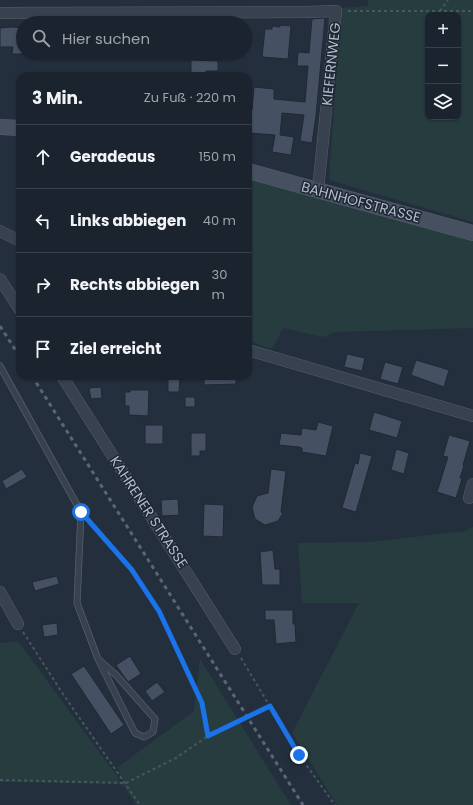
<!DOCTYPE html>
<html lang="de">
<head>
<meta charset="utf-8">
<style>
	:root { --surface:#1b232e; --page:#242b36; --text:#f1f3f6; --muted:#a0a4aa; --line:#39404a }
	body { margin:0; font-family:Poppins,sans-serif; background:var(--page); color:var(--text) }
	.controls { position:absolute; right:12px; top:12px; display:grid; overflow:hidden; border-radius:8px; box-shadow:0 1px 3px #0004 }
	.controls button { width:36px; height:36px; display:grid; place-items:center; padding:0; border:0; border-bottom:1px solid var(--line); background:var(--surface); color:var(--text); font:20px sans-serif }
	.stop { position:absolute; width:12px; height:12px; margin:-9px; border:3px solid #1a73e8; border-radius:50%; background:#fff }
	.stop.end { background:#1a73e8; border-color:#fff; box-shadow:0 1px 4px #0008 }
	.list { margin:0; padding:0; list-style:none }
	h2 { display:flex; justify-content:space-between; align-items:center; height:52px; margin:0; padding:0 16px; font-size:17px }
	h2 small { font-size:13px; font-weight:400; color:var(--muted) }
	.list li { display:grid; grid-template-columns:26px 1fr auto; gap:12px; align-items:center; box-sizing:border-box; height:64px; padding:0 16px; border-top:1px solid var(--line) }
	.list b { display:block; font-size:15px; white-space:nowrap }
	.list em { font-size:13px; font-style:normal; color:var(--muted) }
	.icon { flex:none; width:22px; height:22px; fill:none; stroke:currentColor; stroke-width:2; stroke-linecap:round; stroke-linejoin:round }
	.map { position:relative; flex:none; width:473px; height:805px; overflow:hidden }
	.search { position:absolute; background:var(--surface); box-shadow:0 1px 3px #0004; left:16px; top:16px; width:236px; height:44px; display:flex; align-items:center; gap:10px; box-sizing:border-box; padding:0 14px; border-radius:22px; color:var(--muted); font-size:15px }
	.panel { position:absolute; background:var(--surface); box-shadow:0 1px 3px #0004; left:16px; top:72px; width:236px; height:308px; border-radius:12px }
	.map>svg:first-child { display:block }
	.green { fill:#263c3f; fill-rule:evenodd }
	.building { fill:#455162; stroke:#1f2835 }
	.lines { fill:none; stroke-linecap:round; stroke-linejoin:round }
	.service-casing { stroke:#565f6c; stroke-width:7 }
	.minor-casing { stroke:#565f6c; stroke-width:12 }
	.secondary-casing { stroke:#565f6c; stroke-width:16 }
	.path { stroke:#44595c; stroke-width:2; stroke-dasharray:3 3; stroke-linecap:butt }
	.service { stroke:#38414e; stroke-width:5.5 }
	.minor { stroke:#38414e; stroke-width:11 }
	.secondary { stroke:#465061; stroke-width:15 }
	.rail { stroke:#5a6575; stroke-width:3; stroke-dasharray:4 4; stroke-linecap:butt }
	.route { stroke:#1a73e8; stroke-width:5 }
	.labels { text-anchor:middle; dominant-baseline:central; stroke-width:3; stroke-linejoin:round; paint-order:stroke }
	.street-label { font-size:14px; fill:#b4bcc9; stroke:#1d2633 }
</style>
</head>
<body>
<div class="map">
<svg width="473" height="805" viewBox="0 0 473 805">
	<rect width="100%" height="100%" fill="#242f3e"/>
	<!-- green -->
	<g class="green">
		<path d="M368,0h105v222l-144,-42 12,-172 27,-2zM428,15h30v102h-30z"/>
		<polygon points="248,180 473,239 473,328 336,332 323,337 283,328 272,349 248,341"/>
		<polygon points="473,527 473,805 337,805 292,733 359,603 302,603 298,543 370,542 465,531"/>
		<polygon points="18,641 124,786 118,767 194,711 200,659 291,805 136,805 125,788 120,784 0,782 0,643"/>
	</g>
	<!-- building -->
	<g class="building">
		<polygon points="325,18 316,116 312,143 300,141 304,115 282,113 280,135 294,137 291,155 272,152 275,135 248,133 248,109 252,110 254,87 274,89 274,99 305,102 308,66 297,66 298,52 309,53 312,19"/>
		<polygon points="280,25 291,26 288,59 262,57 265,29 272,29 272,26 280,27"/>
		<polygon points="13,27 23,28 23,54 12,54 13,47 0,47 0,28"/>
		<polygon points="191,60 218,61 218,71 206,71 206,76 191,76"/>
		<polygon points="347,354 365,358 362,371 344,367"/>
		<polygon points="416,360 449,370 444,387 411,375"/>
		<polygon points="385,362 403,367 398,384 380,379"/>
		<polygon points="204,376 236,376 236,384 204,385"/>
		<polygon points="168,378 180,378 179,392 168,392"/>
		<polygon points="101,387 102,398 91,399 89,388"/>
		<polygon points="130,390 149,390 148,416 129,415 129,406 125,406 125,392 130,392"/>
		<rect x="185" y="397" width="10" height="10"/>
		<polygon points="374,412 402,421 397,438 369,430"/>
		<polygon points="318,422 333,426 326,456 302,452 302,448 299,447 279,445 281,433 301,435 302,428 316,430"/>
		<rect x="145" y="425" width="18" height="19"/>
		<polygon points="191,433 206,433 206,451 200,451 200,456 191,456"/>
		<polygon points="449,435 470,441 463,465 464,466 460,478 462,479 456,498 437,492 448,457 443,456"/>
		<polygon points="396,449 409,453 404,474 391,470"/>
		<polygon points="360,453 372,456 356,512 342,508 355,463 358,464"/>
		<polygon points="22,469 27,477 6,489 2,481"/>
		<polygon points="271,469 286,471 281,512 283,513 278,521 265,525 255,519 252,507 257,496 268,493"/>
		<polygon points="178,499 179,515 162,516 161,500"/>
		<polygon points="204,504 224,505 223,537 203,536"/>
		<polygon points="273,550 275,569 280,569 280,585 262,585 260,552"/>
		<polygon points="57,576 59,584 35,591 32,582"/>
		<polygon points="265,610 293,610 293,624 295,624 296,642 276,644 274,620 265,620"/>
		<polygon points="57,623 58,635 44,637 42,625"/>
		<polygon points="130,656 141,674 128,682 116,665"/>
		<polygon points="84,666 124,725 111,734 71,674"/>
		<polygon points="157,682 165,692 152,701 145,691"/>
	</g>
	<g class="lines">
		<!-- service casing -->
		<g class="service-casing">
			<polyline id="service" points="0,366 81,512 77,603 98,659 135,733 144,737 153,732 155,719 116,675 98,659"/>
		</g>
		<!-- minor casing -->
		<g class="minor-casing">
			<g id="minor">
				<polyline points="0,13 306,12 336,11 318,190"/>
				<polyline points="0,231 20,241"/>
				<polyline points="0,279 20,310"/>
				<polyline points="248,350 473,416"/>
				<polyline points="62,376 235,649"/>
				<polyline points="469,498 473,484"/>
				<polyline points="0,592 18,624"/>
			</g>
		</g>
		<!-- secondary casing -->
		<g class="secondary-casing">
			<g id="secondary">
				<polyline points="0,127 20,128"/>
				<polyline points="248,171 473,233"/>
			</g>
		</g>
		<!-- path -->
		<g class="path">
			<polyline points="348,11 473,11"/>
			<polyline points="440,11 448,0"/>
			<polyline points="23,632 65,697 140,805"/>
			<polyline points="241,658 299,755 335,805"/>
			<polyline points="208,736 270,706"/>
			<polyline points="0,780 126,783 176,758 208,736 202,703 159,611 132,571 90,522"/>
		</g>
		<!-- service -->
		<use href="#service" class="service"/>
		<!-- minor -->
		<use href="#minor" class="minor"/>
		<!-- secondary -->
		<use href="#secondary" class="secondary"/>
		<!-- rail -->
		<g class="rail">
			<polyline points="0,326 20,357"/>
			<polyline points="32,376 303,805"/>
		</g>
	</g>
	<g class="lines">
		<!-- route -->
		<polyline class="route" points="81,512 132,570 159,611 202,703 208,736 270,706 299,755"/>
	</g>
	<g class="labels">
		<!-- street labels -->
		<g class="street-label">
			<text transform="translate(331 64) rotate(-84)">KIEFERNWEG</text>
			<text transform="translate(361 202) rotate(15)">BAHNHOFSTRASSE</text>
			<text transform="translate(149 512) rotate(57)">KAHRENER STRASSE</text>
		</g>
	</g>
</svg>
<div class="controls">
<button>+</button>
<button>−</button>
<button><svg class="icon" aria-label="layers" viewBox="0 0 24 24"><path d="M12 4l9 5-9 5-9-5zM3 14l9 5 9-5"/></svg></button>
</div>
<div class="stop" style="left:81px;top:512px"></div>
<div class="stop end" style="left:299px;top:755px"></div>
<div class="search"><svg class="icon" aria-label="search" viewBox="0 0 24 24"><circle cx="10" cy="10" r="6"/><path d="M15 15l6 6"/></svg>Hier suchen</div>
<section class="panel">
<h2>3 Min.<small>Zu Fuß · 220 m</small></h2>
<ul class="list">
<li><svg class="icon" aria-label="ahead" viewBox="0 0 24 24"><path d="M12 20V5M6 11l6-6 6 6"/></svg><div><b>Geradeaus</b></div><em>150 m</em></li>
<li><svg class="icon" aria-label="left" viewBox="0 0 24 24"><path d="M17 20v-9H6M10 6l-5 5 5 5"/></svg><div><b>Links abbiegen</b></div><em>40 m</em></li>
<li><svg class="icon" aria-label="right" viewBox="0 0 24 24"><path d="M7 20v-9h11M14 6l5 5-5 5"/></svg><div><b>Rechts abbiegen</b></div><em>30 m</em></li>
<li><svg class="icon" aria-label="arrive" viewBox="0 0 24 24"><path d="M6 21V4h12l-3 4 3 4H6"/></svg><div><b>Ziel erreicht</b></div></li>
</ul>
</section>
</div>
</body>
</html>
